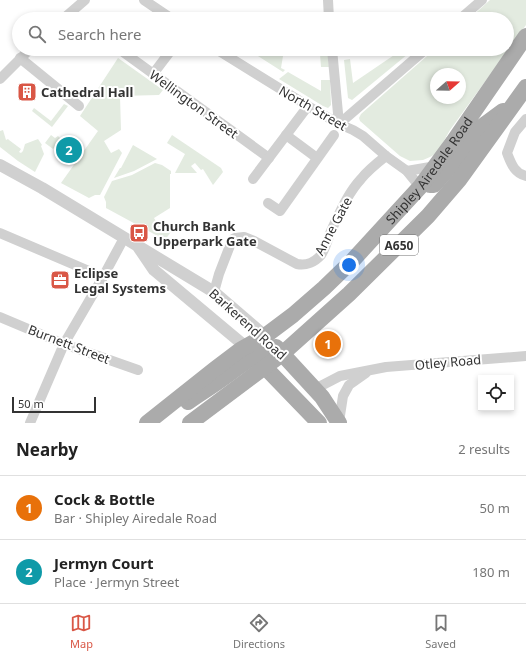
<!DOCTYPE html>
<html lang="en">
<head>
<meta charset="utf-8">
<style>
	:root { --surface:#fff; --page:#f6f6f6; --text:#222; --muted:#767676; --line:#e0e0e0; --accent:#d95746 }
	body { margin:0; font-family:"Noto Sans",sans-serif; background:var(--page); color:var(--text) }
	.controls { position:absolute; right:12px; bottom:12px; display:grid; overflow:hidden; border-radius:0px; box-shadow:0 2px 6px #0003 }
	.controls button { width:36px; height:36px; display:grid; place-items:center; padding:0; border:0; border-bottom:1px solid var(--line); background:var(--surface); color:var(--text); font:20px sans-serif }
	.compass { position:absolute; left:430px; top:68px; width:36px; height:36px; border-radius:50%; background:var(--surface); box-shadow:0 2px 6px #0003; rotate:70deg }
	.scale { position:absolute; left:12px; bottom:10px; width:84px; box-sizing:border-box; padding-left:4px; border:2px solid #333; border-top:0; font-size:11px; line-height:14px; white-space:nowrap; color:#333; -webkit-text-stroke:3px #fff; paint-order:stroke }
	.you { position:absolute; left:349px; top:265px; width:14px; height:14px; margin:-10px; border:3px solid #fff; border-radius:50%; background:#1a73e8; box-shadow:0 0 0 6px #1a73e833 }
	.badge { display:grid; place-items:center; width:26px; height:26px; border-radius:50%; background:var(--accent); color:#fff; font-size:13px; font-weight:700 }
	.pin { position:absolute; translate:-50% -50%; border:2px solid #fff; box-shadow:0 1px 4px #0006 }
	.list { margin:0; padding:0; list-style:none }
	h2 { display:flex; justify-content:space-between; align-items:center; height:52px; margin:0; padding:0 16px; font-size:17px }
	h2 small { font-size:13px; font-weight:400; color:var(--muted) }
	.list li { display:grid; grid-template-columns:26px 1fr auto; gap:12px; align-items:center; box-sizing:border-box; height:64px; padding:0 16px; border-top:1px solid var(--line) }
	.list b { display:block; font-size:15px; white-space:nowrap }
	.list p { margin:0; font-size:13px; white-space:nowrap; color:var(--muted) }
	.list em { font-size:13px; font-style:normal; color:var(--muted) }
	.icon { flex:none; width:22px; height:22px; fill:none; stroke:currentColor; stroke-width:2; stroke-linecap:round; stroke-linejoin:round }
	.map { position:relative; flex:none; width:526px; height:423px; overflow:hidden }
	.search { position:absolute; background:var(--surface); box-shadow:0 2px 6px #0003; left:12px; right:12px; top:12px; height:44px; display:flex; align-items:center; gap:10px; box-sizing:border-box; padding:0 14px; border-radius:22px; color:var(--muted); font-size:15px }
	.sheet { height:180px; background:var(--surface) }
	nav { display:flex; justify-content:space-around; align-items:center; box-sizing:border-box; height:56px; border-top:1px solid var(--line); background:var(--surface); font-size:11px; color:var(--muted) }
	nav a { display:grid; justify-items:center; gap:2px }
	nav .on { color:var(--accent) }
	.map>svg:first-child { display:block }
	.green { fill:#e3ebe0; fill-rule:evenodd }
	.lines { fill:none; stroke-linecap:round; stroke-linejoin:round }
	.minor { stroke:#d0d0d0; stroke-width:10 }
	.tertiary { stroke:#d0d0d0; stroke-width:12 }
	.primary { stroke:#ababab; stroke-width:16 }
	.labels { text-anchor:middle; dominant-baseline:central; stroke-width:4; stroke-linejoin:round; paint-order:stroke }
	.shield { fill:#fff; stroke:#707070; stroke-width:1 }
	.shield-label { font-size:12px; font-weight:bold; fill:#333 }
	.poi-label { font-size:13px; font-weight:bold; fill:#333; stroke:#fff; text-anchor:start }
	.street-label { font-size:13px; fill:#333; stroke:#fff }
</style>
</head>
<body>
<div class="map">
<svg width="526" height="423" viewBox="0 0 526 423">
	<rect width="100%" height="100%" fill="#fff"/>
	<!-- green -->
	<g class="green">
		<path d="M490,0h36v25l-76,105 -13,23 -7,4 -7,3 -13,1 -10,-5 -40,-35 -1,-3 2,-4 74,-65h72v-30h-38zM436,74h24v24h-24z"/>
		<polygon points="240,49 261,49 261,50 287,49 328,49 329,67 321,67 320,54 283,56 281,68 285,70 283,72 250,51 242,54"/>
		<polygon points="403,49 414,49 352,100 348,98 344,60 350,59 353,83"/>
		<polygon points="118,58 163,90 159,95 120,96 121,130 104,141 111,153 119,149 122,153 100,195 95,195 89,198 61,183 98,131 80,116"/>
		<polygon points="288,72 321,91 321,80 330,80 331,105 328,108 323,106 279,79"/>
		<polygon points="64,104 68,106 52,127 32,111 34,108 51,121"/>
		<polygon points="3,130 6,140 8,139 9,140 21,149 19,152 21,153 23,151 25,144 38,139 42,145 41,146 44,154 35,172 18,161 0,147 0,131"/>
		<polygon points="51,135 55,138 58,136 61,139 53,149 45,143"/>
		<polygon points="172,135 221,168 223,172 213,185 203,169 201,170 195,163 191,166 197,173 175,173 185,154 167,143"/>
		<polygon points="133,145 157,159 134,171 114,178 120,168 121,168"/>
		<polygon points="155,163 162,165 171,171 171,174 170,174 170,208 154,218 162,231 177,222 178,222 165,240 106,208 106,202 104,197 112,181 132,175"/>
	</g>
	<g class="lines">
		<!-- minor -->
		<g class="minor">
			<polyline points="144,0 169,17"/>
			<polyline points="328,0 329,19"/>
			<polyline points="63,19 85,0"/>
			<polyline points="439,19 463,17"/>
			<polyline points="460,19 482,0"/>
			<polyline points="119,49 269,158"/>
			<polyline points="216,49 308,106 339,124 353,130 363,136 386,156 407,171 420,187"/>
			<polyline points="332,49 339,124"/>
			<polyline points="20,58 79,106"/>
			<polyline points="153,74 172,49"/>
			<polyline points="0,79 30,49"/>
			<path d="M526,119l-11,13 -8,21c4,10 7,20 19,23"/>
			<polyline points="339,124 426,49"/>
			<polyline points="286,135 317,158"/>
			<polyline points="407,171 436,166"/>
			<polyline points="253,179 308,106"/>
			<polyline points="268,203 280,211 334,135"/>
			<polyline points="0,233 103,277"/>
			<path d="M214,292l5,-18 12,-31 2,-4 2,-1 9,-1 10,4 43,23c9,2 18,-2 24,-9 5,-7 7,-18 11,-26 8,-17 16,-36 29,-50 7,-9 16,-16 25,-23"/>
			<polyline points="0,317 64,344 138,370"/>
			<polyline points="315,389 340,376 386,367 526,356"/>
			<polyline points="339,422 343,396 349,385 366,373"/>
			<polyline points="30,423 64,344 103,277 124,238"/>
		</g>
		<!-- tertiary -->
		<g class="tertiary">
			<polyline points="0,165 42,188 214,292 265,336"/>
			<polyline points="139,248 154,270 246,347"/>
		</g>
		<!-- primary -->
		<g class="primary">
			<polyline points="430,185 434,185 458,158 480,128 503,111"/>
			<polyline points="276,347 322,397 339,423"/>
			<polyline points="258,360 319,423"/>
			<path d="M188,402c11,-8 23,-15 34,-23 14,-9 30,-25 45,-28 6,-1 11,0 15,3"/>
			<path id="s1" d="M147,423l68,-54 25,-19 25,-14 28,-21 31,-27 29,-28 67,-73 33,-45 73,-106"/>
			<polyline points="190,423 282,354 349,294 428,216 459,180 526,87"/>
		</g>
	</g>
	<!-- icons -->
	<defs>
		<g id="building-square" transform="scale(1)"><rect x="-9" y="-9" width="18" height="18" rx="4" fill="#d95746" stroke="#fff"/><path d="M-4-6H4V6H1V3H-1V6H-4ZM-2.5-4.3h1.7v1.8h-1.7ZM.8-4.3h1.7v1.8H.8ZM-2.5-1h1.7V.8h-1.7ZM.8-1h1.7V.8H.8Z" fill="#fff"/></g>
		<g id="bus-square" transform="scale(1)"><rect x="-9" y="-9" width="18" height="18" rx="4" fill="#d95746" stroke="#fff"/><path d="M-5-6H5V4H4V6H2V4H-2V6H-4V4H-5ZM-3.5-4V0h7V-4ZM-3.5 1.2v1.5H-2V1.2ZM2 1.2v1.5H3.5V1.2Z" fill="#fff"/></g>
		<g id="office-square" transform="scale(1)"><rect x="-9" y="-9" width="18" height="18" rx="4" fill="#d95746" stroke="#fff"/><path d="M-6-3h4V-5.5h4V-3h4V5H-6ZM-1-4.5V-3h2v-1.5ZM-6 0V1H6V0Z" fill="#fff"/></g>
	</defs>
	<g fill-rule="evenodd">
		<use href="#building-square" x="27" y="92"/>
		<use href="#bus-square" x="139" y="233"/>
		<use href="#office-square" x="60" y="280"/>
	</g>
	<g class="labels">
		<!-- shield labels -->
		<rect class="shield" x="380" y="235" width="38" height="20" rx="3"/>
		<g class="shield-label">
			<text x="399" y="245">A650</text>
		</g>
		<!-- poi labels -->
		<g class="poi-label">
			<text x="41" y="92">Cathedral Hall</text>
			<text x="153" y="226">Church Bank<tspan x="153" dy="15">Upperpark Gate</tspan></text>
			<text x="74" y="273">Eclipse<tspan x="74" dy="15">Legal Systems</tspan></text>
		</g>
		<!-- street labels -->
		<g class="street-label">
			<text transform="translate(194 104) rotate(36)">Wellington Street</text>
			<text transform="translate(313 108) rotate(30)">North Street</text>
			<text stroke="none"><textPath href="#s1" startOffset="381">Shipley Airedale Road</textPath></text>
			<text transform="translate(333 226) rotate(-62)">Anne Gate</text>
			<text transform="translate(248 324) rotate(42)">Barkerend Road</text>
			<text transform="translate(69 344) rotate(21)">Burnett Street</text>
			<text transform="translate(448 362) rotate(-5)">Otley Road</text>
		</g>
	</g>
</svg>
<div class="controls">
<button><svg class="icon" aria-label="locate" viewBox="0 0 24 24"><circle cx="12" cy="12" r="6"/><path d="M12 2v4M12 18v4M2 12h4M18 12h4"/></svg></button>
</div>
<svg class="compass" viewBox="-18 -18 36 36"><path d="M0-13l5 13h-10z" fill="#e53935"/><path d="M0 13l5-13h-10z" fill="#767676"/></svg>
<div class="scale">50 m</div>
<div class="you"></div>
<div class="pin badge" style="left:328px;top:344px;background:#e8710a">1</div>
<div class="pin badge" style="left:69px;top:150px;background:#0f9aa8">2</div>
<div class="search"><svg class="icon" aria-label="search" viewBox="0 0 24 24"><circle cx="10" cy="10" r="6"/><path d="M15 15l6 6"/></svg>Search here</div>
</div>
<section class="sheet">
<h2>Nearby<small>2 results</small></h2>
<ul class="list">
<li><span class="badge" style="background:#e8710a">1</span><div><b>Cock &amp; Bottle</b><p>Bar · Shipley Airedale Road</p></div><em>50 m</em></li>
<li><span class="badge" style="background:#0f9aa8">2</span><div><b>Jermyn Court</b><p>Place · Jermyn Street</p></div><em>180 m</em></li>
</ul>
</section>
<nav>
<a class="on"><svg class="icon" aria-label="map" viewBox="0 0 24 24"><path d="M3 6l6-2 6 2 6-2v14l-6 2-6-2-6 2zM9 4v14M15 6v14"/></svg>Map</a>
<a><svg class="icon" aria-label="directions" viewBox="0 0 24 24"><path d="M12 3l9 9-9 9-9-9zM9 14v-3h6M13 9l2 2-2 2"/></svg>Directions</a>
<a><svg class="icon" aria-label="saved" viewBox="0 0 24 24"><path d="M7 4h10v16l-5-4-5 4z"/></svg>Saved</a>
</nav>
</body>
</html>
